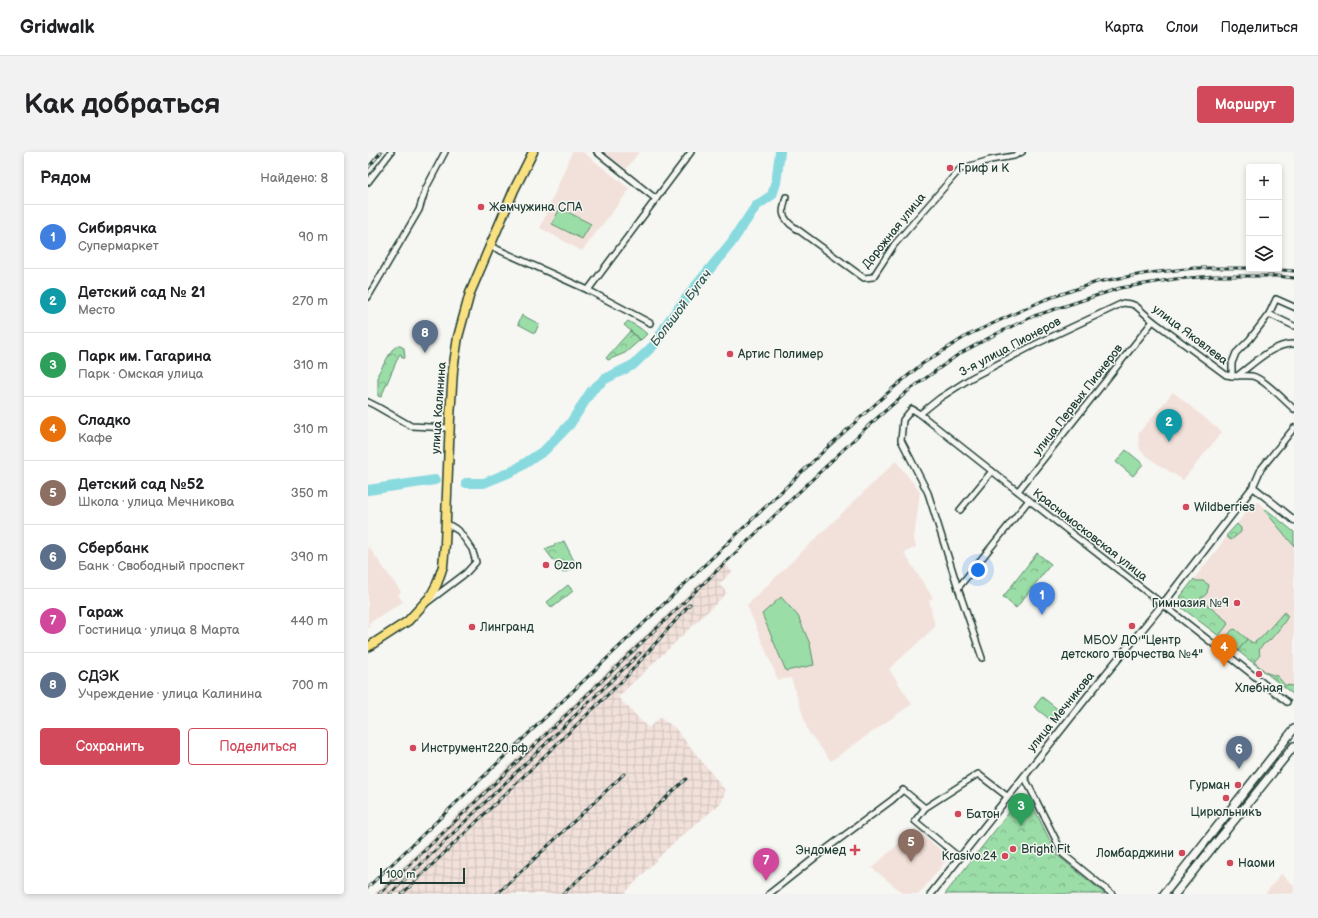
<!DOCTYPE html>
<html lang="ru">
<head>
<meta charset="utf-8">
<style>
	:root { --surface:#fff; --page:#f2f2f2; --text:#202124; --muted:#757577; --line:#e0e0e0; --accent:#d1495b }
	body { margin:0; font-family:"Balsamiq Sans",sans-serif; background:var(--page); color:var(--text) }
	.controls { position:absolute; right:12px; top:12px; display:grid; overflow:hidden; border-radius:4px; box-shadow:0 2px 6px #0003 }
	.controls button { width:36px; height:36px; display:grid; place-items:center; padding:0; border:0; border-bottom:1px solid var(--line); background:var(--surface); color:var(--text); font:20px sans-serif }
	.scale { position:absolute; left:12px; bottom:10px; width:85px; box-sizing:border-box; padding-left:4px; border:2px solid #1f3d34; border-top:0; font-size:11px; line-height:14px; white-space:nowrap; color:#1f3d34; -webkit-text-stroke:3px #f6f6f2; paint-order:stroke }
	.you { position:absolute; left:610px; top:418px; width:14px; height:14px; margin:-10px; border:3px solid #fff; border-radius:50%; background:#1a73e8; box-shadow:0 0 0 6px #1a73e833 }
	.badge { display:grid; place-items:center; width:26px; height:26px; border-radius:50%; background:var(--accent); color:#fff; font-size:13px; font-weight:700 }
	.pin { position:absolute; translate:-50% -33px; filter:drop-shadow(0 1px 2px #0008) }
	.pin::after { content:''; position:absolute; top:21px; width:14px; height:12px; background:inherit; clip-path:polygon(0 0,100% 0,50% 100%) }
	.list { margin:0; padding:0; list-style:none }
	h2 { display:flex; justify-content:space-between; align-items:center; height:52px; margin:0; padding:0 16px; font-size:17px }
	h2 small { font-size:13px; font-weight:400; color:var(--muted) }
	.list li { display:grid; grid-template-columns:26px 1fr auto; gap:12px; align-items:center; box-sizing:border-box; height:64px; padding:0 16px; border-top:1px solid var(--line) }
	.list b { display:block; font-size:15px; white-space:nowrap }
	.list p { margin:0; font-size:13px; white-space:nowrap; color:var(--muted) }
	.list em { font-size:13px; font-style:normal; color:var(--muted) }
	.actions { display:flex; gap:8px; padding:12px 16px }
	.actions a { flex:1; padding:9px 0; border:1px solid var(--accent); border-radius:4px; text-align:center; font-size:14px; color:var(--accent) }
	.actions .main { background:var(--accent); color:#fff }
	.icon { flex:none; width:22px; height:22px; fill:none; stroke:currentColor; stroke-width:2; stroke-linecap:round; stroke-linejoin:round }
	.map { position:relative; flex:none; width:926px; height:742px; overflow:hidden; border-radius:4px }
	header { display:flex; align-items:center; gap:24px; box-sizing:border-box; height:56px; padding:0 20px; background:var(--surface); border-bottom:1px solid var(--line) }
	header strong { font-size:19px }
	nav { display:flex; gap:22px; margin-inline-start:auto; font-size:14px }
	.intro { display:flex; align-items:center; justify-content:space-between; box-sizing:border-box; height:96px; padding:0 24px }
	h1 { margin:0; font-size:28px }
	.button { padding:10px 18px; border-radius:4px; background:var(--accent); color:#fff; font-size:14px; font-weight:700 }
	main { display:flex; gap:24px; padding:0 24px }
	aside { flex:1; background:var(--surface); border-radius:4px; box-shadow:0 2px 6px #0003 }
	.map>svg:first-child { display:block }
	.built { fill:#f2e1da }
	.industrial { fill:url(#industrial-grid) }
	.grass { fill:#9bdda7; stroke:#5d8d6e }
	.forest { fill:url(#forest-crowns); stroke:#5d8d6e }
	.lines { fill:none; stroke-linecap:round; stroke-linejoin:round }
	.river { stroke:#89dadf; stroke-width:10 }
	.minor-casing { stroke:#1f3d34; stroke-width:8 }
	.tertiary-casing { stroke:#1f3d34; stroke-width:9 }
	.secondary-casing { stroke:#1f3d34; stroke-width:10 }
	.primary-casing { stroke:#1f3d34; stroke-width:11 }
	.minor { stroke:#f6f6f2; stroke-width:5 }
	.tertiary { stroke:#f6f6f2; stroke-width:6 }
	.secondary { stroke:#f6f6f2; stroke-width:7 }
	.primary { stroke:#f9e181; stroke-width:8 }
	.rail-casing { stroke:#1f3d34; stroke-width:3 }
	.rail { stroke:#f6f6f2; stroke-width:1.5; stroke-dasharray:4.5; stroke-linecap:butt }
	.poi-dot { fill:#d1495b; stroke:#f6f6f2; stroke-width:1.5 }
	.labels { text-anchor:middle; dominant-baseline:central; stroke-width:3; stroke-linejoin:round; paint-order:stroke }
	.poi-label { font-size:12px; fill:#1f3d34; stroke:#f6f6f2; text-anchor:start }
	.street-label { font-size:12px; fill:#1f3d34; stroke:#f6f6f2 }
	.water-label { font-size:13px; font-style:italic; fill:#345c56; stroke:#f6f6f2 }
</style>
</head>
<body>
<header>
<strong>Gridwalk</strong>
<nav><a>Карта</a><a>Слои</a><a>Поделиться</a></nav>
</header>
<div class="intro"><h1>Как добраться</h1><a class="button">Маршрут</a></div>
<main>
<aside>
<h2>Рядом<small>Найдено: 8</small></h2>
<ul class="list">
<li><span class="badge" style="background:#3f7fe0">1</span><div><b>Сибирячка</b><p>Супермаркет</p></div><em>90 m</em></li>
<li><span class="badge" style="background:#0f9aa8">2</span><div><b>Детский сад № 21</b><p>Место</p></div><em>270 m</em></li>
<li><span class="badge" style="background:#2e9e5b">3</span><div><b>Парк им. Гагарина</b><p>Парк · Омская улица</p></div><em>310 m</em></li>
<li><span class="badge" style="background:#e8710a">4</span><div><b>Сладко</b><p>Кафе</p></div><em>310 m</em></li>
<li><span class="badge" style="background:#8d6e63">5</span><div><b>Детский сад №52</b><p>Школа · улица Мечникова</p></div><em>350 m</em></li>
<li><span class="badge" style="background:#5c6f8a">6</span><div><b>Сбербанк</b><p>Банк · Свободный проспект</p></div><em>390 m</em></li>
<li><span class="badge" style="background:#d1479c">7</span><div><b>Гараж</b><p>Гостиница · улица 8 Марта</p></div><em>440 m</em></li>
<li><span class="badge" style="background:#5c6f8a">8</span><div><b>СДЭК</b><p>Учреждение · улица Калинина</p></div><em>700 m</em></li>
</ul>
<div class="actions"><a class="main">Сохранить</a><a>Поделиться</a></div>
</aside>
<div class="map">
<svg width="926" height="742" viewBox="0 0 926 742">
	<defs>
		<pattern id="industrial-grid" width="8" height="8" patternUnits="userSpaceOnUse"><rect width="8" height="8" fill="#f2e1da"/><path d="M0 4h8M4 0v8" fill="none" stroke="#cfc2bc"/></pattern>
		<pattern id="forest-crowns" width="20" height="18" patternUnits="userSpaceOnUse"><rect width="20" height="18" fill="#9bdda7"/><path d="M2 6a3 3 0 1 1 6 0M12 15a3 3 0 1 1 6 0" fill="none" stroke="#7eb489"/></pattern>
	</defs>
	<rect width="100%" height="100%" fill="#f6f6f2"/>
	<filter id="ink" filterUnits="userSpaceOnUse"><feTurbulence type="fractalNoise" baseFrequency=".025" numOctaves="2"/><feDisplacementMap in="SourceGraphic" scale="8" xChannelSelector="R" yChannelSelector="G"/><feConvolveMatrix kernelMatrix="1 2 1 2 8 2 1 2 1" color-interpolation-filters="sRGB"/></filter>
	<g filter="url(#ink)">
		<!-- built -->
		<g class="built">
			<polygon points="204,0 215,0 262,37 214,99 172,76"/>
			<polygon points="236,0 271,0 258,17"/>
			<polygon points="805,240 854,280 815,328 785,309 772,298 770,282"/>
			<polygon points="528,309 552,340 546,386 548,395 536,401 565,446 561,448 567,475 521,517 544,552 463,609 440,579 423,526 410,528 379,453"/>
			<polygon points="890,350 926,380 926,543 814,456 812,445 885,351"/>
			<polygon points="0,394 33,440 30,443 35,450 1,471 2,475 0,476"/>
			<polygon points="547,677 581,705 551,742 536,742 504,716"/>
			<polygon points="913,722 926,733 926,742 897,742"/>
		</g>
		<!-- industrial -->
		<polygon class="industrial" points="355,409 364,420 351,432 359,441 250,545 280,576 292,566 306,575 357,638 354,650 301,695 256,742 6,742"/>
		<!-- grass -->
		<g class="grass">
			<polygon points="192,56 223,72 214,87 184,72"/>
			<polygon points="154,163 171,172 167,181 150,172"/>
			<polygon points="758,298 775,312 765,324 748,310"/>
			<polygon points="898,357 926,380 926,394 897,359"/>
			<polygon points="413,445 430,464 442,492 446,513 418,519 394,462"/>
			<polygon points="867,477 879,487 870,499 856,488 864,478"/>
			<polygon points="674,545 692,559 684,569 666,555"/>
		</g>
		<!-- forest -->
		<g class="forest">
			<polygon points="260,169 272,176 279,182 273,188 256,173"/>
			<polygon points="262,179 272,188 257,201 240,208 238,206"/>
			<polygon points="30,193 36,196 37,206 34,206 33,202 31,203 13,245 10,244 10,222 24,198"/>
			<polygon points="869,372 873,376 873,380 863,388 858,384"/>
			<polygon points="196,389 209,415 195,421 177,397"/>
			<polygon points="669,401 683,412 648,456 635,445"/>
			<polygon points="826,427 828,429 835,429 841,433 839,441 833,448 859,469 860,472 851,484 814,456 812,445"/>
			<polygon points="200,433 205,439 184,456 179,450"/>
			<path d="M916,460l4,4c-5,9 -11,16 -18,24 -3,3 -8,4 -10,8 -1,3 -1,5 0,7l-6,7 13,11 10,3 8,9 9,1v9l-56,-44 9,-12 6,4 8,-5z"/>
			<polygon points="654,644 660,644 689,703 737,742 577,742"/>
		</g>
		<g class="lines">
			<!-- river -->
			<g class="river">
				<polyline points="98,331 116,331 147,318 177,298 202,272 224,238 237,227 265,213 287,192 300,170 323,140 363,91 388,54 404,43 408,31 412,0"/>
				<polyline points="0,338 67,328"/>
			</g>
			<!-- minor casing -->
			<g class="minor-casing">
				<g id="minor">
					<polyline points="229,0 288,47"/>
					<polyline points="0,30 23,0"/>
					<path d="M418,45c-3,13 -6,17 4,27l74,54 9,-1 21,-32 66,-76 30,-9 24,-4 8,-4"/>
					<polyline points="122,94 220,138 282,171"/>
					<polyline points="220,138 323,0"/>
					<polyline points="0,145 51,58 58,36 77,0"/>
					<polyline points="926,155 908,147 901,162 926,174"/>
					<polyline points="864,224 864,211 868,201 882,187 901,162"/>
					<path d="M869,224c15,-11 38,-34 57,-32"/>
					<polyline points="0,250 8,254 43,274 81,276"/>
					<path d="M552,262c121,97 245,191 367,288"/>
					<polyline points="885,335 893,317 926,276"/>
					<polyline points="650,339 785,169"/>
					<polyline points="592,358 624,319"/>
					<polyline points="590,436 661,348"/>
					<polyline points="61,449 98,421 108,410 104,397 91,379 78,371"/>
					<path d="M614,506l-24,-70 -30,-95 -27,-53 2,-20 9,-11 8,5 20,-16 31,-20 65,-34 87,-41 8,1 5,2 17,15 73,54c9,2 17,0 26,1 11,2 33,25 42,33"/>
					<polyline points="656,624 695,702 744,742"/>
					<polyline points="557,656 547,669 592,706"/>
					<polyline points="401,742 454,700 524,648 535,638 557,656 610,622 640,645"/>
				</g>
			</g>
			<!-- tertiary casing -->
			<g class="tertiary-casing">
				<polyline id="tertiary" points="563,742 723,540 795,452 885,335 926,368"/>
			</g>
			<!-- secondary casing -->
			<g class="secondary-casing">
				<g id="secondary">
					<polyline points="796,742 926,577"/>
					<polyline points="807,742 926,594"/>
				</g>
			</g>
			<!-- primary casing -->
			<g class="primary-casing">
				<polyline id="primary" points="0,495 40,469 62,445 69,432 75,414 77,392 82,266 85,218 90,185 102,141 146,38 165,0"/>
			</g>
			<!-- minor -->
			<use href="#minor" class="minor"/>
			<!-- tertiary -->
			<use href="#tertiary" class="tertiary"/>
			<!-- secondary -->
			<use href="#secondary" class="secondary"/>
			<!-- primary -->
			<use href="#primary" class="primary"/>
			<!-- rail casing -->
			<g class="rail-casing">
				<g id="rail">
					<polyline points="0,16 13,0"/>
					<polyline points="901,117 926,119"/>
					<polyline points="0,735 461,294 524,237 554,212 600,183 676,148 729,130 781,121 827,116 881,116"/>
					<polyline points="11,742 500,274 540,239 591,202 630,181 666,164 752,136 807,127 846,124 909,124 926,126"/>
					<polyline points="22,742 272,501"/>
					<polyline points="34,742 258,525 322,452"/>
					<polyline points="129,742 256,622"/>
					<polyline points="195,742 318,627"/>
				</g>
			</g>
			<!-- rail -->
			<use href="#rail" class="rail"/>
		</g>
	</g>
	<!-- markers -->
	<g class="poi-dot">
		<circle cx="582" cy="16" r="4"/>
		<circle cx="113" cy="55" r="4"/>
		<circle cx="362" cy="202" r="4"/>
		<circle cx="818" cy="355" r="4"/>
		<circle cx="178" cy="413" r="4"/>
		<circle cx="869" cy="451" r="4"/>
		<circle cx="764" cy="474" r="4"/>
		<circle cx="104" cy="475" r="4"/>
		<circle cx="891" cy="522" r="4"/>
		<circle cx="45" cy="596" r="4"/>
		<circle cx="870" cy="633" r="4"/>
		<circle cx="858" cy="646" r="4"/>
		<circle cx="590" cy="662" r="4"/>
		<circle cx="645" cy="697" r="4"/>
		<path d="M485 692h4v4h4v4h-4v4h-4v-4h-4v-4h4z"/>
		<circle cx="814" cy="701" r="4"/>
		<circle cx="637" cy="704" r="4"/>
		<circle cx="862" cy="711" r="4"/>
	</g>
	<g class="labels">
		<!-- poi labels -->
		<g class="poi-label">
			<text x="590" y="16">Гриф и К</text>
			<text x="121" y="55">Жемчужина СПА</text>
			<text x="370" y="202">Артис Полимер</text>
			<text x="826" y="355">Wildberries</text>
			<text x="186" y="413">Ozon</text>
			<text x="861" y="451" text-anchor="end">Гимназия №9</text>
			<text x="112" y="475">Лингранд</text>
			<text x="764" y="488" text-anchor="middle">МБОУ ДО "Центр<tspan x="764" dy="14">детского творчества №4"</tspan></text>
			<text x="891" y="536" text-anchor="middle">Хлебная</text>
			<text x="53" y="596">Инструмент220.рф</text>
			<text x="862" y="633" text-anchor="end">Гурман</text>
			<text x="858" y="660" text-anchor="middle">Цирюльникъ</text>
			<text x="598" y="662">Батон</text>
			<text x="653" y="697">Bright Fit</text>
			<text x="478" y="698" text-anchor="end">Эндомед</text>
			<text x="806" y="701" text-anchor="end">Ломбарджини</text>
			<text x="629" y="704" text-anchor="end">Krasivo.24</text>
			<text x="870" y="711">Наоми</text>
		</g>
		<!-- street labels -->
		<g class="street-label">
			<text transform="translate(526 79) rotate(-51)">Дорожная улица</text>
			<text transform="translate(822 183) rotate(37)">улица Яковлева</text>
			<text transform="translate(642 195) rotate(-28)">3-я улица Пионеров</text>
			<text transform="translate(710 248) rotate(-52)">улица Первых Пионеров</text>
			<text transform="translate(71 256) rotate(-86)">улица Калинина</text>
			<text transform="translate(722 383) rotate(38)">Красномосковская улица</text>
			<text transform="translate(693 560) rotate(-51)">улица Мечникова</text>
		</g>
		<!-- water labels -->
		<g class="water-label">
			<text transform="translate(313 156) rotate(-53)">Большой Бугач</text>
		</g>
	</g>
</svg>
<div class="controls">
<button>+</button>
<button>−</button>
<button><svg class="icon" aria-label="layers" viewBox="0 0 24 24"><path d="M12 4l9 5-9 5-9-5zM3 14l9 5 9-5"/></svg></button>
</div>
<div class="scale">100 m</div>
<div class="you"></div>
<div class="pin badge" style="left:674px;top:463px;background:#3f7fe0">1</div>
<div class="pin badge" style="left:801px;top:290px;background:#0f9aa8">2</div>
<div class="pin badge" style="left:653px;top:674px;background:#2e9e5b">3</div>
<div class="pin badge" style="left:856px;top:515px;background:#e8710a">4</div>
<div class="pin badge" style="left:543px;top:710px;background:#8d6e63">5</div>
<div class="pin badge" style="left:871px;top:617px;background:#5c6f8a">6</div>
<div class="pin badge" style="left:398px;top:729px;background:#d1479c">7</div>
<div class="pin badge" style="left:57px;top:201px;background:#5c6f8a">8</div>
</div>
</main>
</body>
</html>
